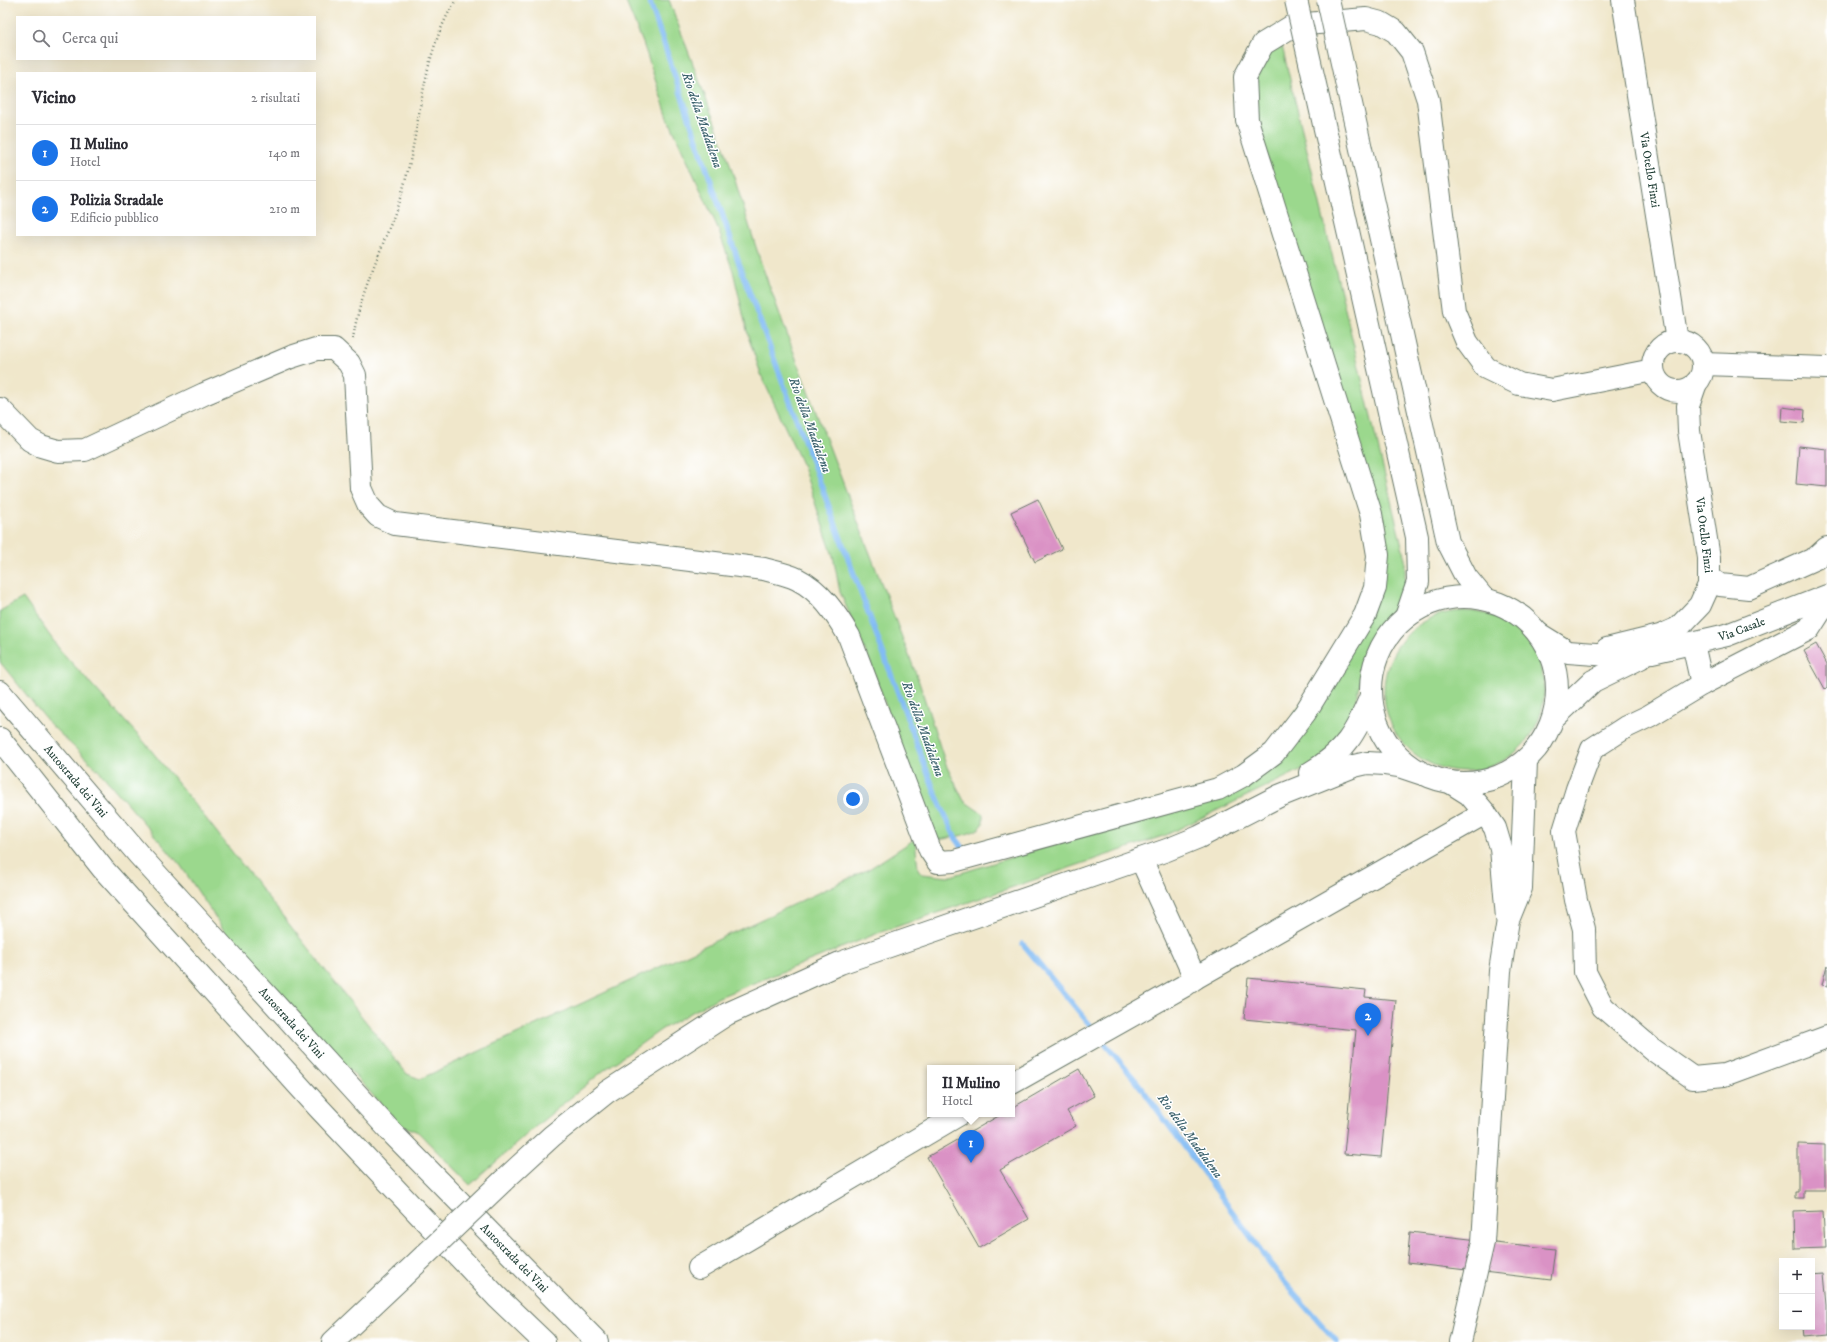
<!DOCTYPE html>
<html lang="it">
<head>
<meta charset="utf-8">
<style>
	:root { --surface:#fff; --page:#f7f7f7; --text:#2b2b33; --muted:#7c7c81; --line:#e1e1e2; --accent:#1a73e8 }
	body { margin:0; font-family:"IM FELL DW Pica",serif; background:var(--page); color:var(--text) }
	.controls { position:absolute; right:12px; bottom:12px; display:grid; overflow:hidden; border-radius:0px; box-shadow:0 4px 16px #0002 }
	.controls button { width:36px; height:36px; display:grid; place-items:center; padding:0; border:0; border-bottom:1px solid var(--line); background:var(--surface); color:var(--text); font:20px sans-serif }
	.you { position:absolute; left:853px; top:799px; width:14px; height:14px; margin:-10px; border:3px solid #fff; border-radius:50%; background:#1a73e8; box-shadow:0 0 0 6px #1a73e833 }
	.badge { display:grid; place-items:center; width:26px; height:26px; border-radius:50%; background:var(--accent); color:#fff; font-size:13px; font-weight:700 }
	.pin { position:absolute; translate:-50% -33px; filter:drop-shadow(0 1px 2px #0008) }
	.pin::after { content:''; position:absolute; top:21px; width:14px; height:12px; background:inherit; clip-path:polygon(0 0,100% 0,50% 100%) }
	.popup { position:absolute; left:927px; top:1065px; width:88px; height:52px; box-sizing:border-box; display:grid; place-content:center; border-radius:0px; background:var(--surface); filter:drop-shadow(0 1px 3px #0005); font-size:13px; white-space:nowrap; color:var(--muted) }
	.popup b { font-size:15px; color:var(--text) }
	.popup::after { content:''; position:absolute; left:50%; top:100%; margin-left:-8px; border:8px solid transparent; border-top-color:var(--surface) }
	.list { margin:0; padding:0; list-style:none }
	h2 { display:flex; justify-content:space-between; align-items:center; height:52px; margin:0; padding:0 16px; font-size:17px }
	h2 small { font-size:13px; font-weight:400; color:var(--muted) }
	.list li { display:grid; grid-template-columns:26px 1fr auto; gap:12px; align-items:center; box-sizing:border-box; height:56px; padding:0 16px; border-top:1px solid var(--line) }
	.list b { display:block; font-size:15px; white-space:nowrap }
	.list p { margin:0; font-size:13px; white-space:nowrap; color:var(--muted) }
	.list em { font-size:13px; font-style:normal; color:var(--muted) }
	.icon { flex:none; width:22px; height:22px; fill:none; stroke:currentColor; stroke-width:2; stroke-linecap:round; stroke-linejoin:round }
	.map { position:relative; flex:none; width:1827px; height:1342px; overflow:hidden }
	.search { position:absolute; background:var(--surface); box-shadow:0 4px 16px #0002; left:16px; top:16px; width:300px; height:44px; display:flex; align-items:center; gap:10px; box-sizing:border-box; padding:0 14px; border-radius:0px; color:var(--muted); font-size:15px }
	.panel { position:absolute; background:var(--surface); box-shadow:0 4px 16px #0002; left:16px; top:72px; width:300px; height:164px; border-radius:0px }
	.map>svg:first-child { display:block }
	.green { fill:#9bd88d; stroke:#5d8a60 }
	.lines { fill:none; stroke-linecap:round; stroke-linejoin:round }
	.stream { stroke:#82bcf4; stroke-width:5.5 }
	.building { fill:#da92c5 }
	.minor-casing { stroke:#687869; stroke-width:24 }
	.major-casing { stroke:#687869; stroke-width:24 }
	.highway-casing { stroke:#687869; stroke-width:24 }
	.path { stroke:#687869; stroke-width:2.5; stroke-dasharray:1 3; stroke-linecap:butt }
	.minor { stroke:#fff; stroke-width:22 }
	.major { stroke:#fff; stroke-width:22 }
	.highway { stroke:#fff; stroke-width:22 }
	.major-bridge-casing { stroke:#687869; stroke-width:24; stroke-linecap:butt }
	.highway-bridge-casing { stroke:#687869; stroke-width:24; stroke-linecap:butt }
	.major-bridge { stroke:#fff; stroke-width:22 }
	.highway-bridge { stroke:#fff; stroke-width:22 }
	.labels { text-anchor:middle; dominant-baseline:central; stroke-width:3; stroke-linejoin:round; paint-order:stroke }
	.street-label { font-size:12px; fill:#1f3d34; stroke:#fff }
	.water-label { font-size:13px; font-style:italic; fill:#3d636e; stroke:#fff }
</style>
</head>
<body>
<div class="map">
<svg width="1827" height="1342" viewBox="0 0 1827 1342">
	<rect width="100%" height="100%" fill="#fff"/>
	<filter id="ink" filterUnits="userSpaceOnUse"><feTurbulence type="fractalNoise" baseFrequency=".025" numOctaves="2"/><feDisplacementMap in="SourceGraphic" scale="8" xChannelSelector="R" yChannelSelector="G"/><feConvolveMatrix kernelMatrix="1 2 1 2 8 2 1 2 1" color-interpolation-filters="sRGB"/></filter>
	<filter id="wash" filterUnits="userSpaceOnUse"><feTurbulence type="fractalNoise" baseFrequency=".012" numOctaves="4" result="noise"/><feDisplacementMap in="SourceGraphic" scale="16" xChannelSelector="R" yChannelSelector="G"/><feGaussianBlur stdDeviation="0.9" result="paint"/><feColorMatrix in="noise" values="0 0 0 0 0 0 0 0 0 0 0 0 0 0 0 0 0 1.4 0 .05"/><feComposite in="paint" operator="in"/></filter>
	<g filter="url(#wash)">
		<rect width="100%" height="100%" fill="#f0e7cb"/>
		<!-- green -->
		<g class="green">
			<path d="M625,0h44l58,155 34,108 48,131 109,285 28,86 18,36 19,13c0,3 0,7 0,10 -4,10 -35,14 -45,16l-14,-27 -53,-149 -31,-72 -7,-36 -31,-92 -40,-87 -13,-38 -16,-68 -16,-45 -49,-108 -25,-75z"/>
			<polygon points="1282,46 1405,559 1405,584 1401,598 1375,634 1366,651 1361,669 1355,711 1343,738 1313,764 1166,835 881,932 719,997 662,1029 603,1071 535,1127 470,1185 418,1132 399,1124 227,935 181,866 99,771 50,724 0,662 0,611 23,598 60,650 146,744 185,792 407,1074 420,1079 869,869 915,839 918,869 922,874 948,877 1210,796 1254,776 1382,577 1257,121 1252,86 1268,55"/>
			<circle cx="1464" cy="691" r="80"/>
		</g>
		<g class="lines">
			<!-- stream -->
			<g class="stream">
				<polyline points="649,0 743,275 934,790 955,837 966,852"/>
				<polyline points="1023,944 1095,1031"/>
				<polyline points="1100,1038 1137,1082 1281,1278 1337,1342"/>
			</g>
		</g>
		<g id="blocks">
			<!-- building -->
			<g class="building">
				<polygon points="1782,407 1805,410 1804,423 1781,421"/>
				<polygon points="1799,446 1827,449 1827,487 1796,484"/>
				<polygon points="1038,499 1062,549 1035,562 1011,512"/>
				<polygon points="1816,644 1827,664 1827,687 1825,689 1804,651"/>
				<polygon points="1827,965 1827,986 1822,985"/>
				<polygon points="1248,978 1366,990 1365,997 1396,1000 1381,1157 1344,1154 1356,1030 1244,1019"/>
				<polygon points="1079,1069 1094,1096 1067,1111 1076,1126 1000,1170 1029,1219 979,1248 927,1157 1002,1114 1012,1114 1012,1108"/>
				<polygon points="1798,1144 1825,1145 1825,1190 1803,1190 1803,1198 1795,1198 1795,1191 1798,1191"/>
				<polygon points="1823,1211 1825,1248 1795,1249 1794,1212"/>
				<polygon points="1410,1232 1555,1249 1551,1280 1407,1263"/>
				<polygon points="1824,1273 1827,1306 1827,1335 1806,1337 1805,1327 1812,1327 1812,1274"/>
			</g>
		</g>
	</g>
	<g filter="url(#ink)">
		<use href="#blocks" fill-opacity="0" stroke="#687869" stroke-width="1"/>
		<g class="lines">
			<!-- minor casing -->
			<g class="minor-casing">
				<g id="minor">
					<path id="s1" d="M1623,0l54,341"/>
					<circle cx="1678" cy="366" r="25"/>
					<polyline points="1703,364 1827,368"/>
					<path d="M0,409l30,31 11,6 17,5 27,-1 119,-56 87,-37 25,-8h18l15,14 6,12 6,113 8,18 9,10 17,8 369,45c10,3 23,5 33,10 24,12 39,35 52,57l81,214 8,12 16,-1 264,-72 26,-14 30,-22 31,-40 60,-98 10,-27 3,-33 -7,-41 -124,-394 -2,-43 18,-33 31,-19 72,-6 15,4 15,9 16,20 16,48 26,211 13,31 19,26 33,16 33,6 101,-20"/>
					<polyline points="1710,578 1720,585 1749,588 1816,558 1827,548"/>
					<polyline points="1827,601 1809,629 1702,684 1649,716 1626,727 1592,749 1577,789 1564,831 1576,900 1584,929 1585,972 1603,1007 1652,1049 1693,1078 1724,1075 1827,1037"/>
					<polyline points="1693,644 1702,684"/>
					<polyline points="1607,649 1660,636 1678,628 1700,605 1709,585 1709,558 1689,431 1688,406 1696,383"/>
					<polyline points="1195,978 1485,813"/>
					<polyline points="1012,1083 1184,986 1195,978 1141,859"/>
					<polyline points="699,1268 960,1114"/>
				</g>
			</g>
			<!-- major casing -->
			<g class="major-casing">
				<g id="major">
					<circle cx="1464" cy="690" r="93"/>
					<path id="s2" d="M1539,634l29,18 41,3 43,-3 75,-17 100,-39"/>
					<polyline points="1554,718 1593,681 1640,658"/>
					<path d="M1310,773c35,-21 46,-40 61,-77"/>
					<polyline points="503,1181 552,1136 607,1092 727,1014 840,963 1167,850 1199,837 1279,796 1354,766 1367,763 1385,764 1399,766 1423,774"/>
					<polyline points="333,1342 401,1278"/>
				</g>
			</g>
			<!-- highway casing -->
			<g class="highway-casing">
				<g id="highway">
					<polyline points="1344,72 1448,542 1466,577 1484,599"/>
					<polyline points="1314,80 1417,537 1418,582 1406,617"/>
					<path id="s3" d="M0,692l139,163 255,280 203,207"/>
					<polyline points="0,739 103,869 318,1107 497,1297 544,1342"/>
					<polyline points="1450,782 1469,794 1485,813 1495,828 1501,848 1507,918"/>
					<polyline points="1460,1342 1483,1242 1500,971 1508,920 1521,888 1526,761"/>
				</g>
			</g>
			<!-- path -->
			<path class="path" d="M353,339c7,-51 34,-98 49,-147 20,-64 17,-134 54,-192"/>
			<!-- minor -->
			<use href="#minor" class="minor"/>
			<!-- major -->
			<use href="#major" class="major"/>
			<!-- highway -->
			<use href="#highway" class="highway"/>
			<!-- major-bridge casing -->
			<g class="major-bridge-casing">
				<polyline id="major-bridge" points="401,1278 503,1181"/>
			</g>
			<!-- highway-bridge casing -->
			<g class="highway-bridge-casing">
				<g id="highway-bridge">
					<polyline points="1296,0 1314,80"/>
					<polyline points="1328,0 1344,72"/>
				</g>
			</g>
			<!-- major-bridge -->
			<use href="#major-bridge" class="major-bridge"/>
			<!-- highway-bridge -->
			<use href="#highway-bridge" class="highway-bridge"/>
		</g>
	</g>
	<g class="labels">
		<!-- street labels -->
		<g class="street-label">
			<text stroke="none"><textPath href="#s1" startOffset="172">Via Otello Finzi</textPath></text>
			<text transform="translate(1704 535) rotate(83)">Via Otello Finzi</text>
			<text stroke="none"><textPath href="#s2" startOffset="211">Via Casale</textPath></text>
			<text stroke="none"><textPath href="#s3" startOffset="117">Autostrada dei Vini</textPath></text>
			<text stroke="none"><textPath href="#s3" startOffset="441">Autostrada dei Vini</textPath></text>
			<text stroke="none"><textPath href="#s3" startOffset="765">Autostrada dei Vini</textPath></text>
		</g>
		<!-- water labels -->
		<g class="water-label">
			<text transform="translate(702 120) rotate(71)">Rio della Maddalena</text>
			<text transform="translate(810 425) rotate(70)">Rio della Maddalena</text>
			<text transform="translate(923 729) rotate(70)">Rio della Maddalena</text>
			<text transform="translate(1190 1136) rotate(54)">Rio della Maddalena</text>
		</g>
	</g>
</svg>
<div class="controls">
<button>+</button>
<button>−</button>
</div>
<div class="you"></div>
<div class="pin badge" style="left:971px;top:1163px">1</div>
<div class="popup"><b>Il Mulino</b>Hotel</div>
<div class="pin badge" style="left:1368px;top:1036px">2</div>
<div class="search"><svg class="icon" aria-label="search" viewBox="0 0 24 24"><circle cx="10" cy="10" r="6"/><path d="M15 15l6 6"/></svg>Cerca qui</div>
<section class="panel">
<h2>Vicino<small>2 risultati</small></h2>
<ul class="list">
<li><span class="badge">1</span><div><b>Il Mulino</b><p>Hotel</p></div><em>140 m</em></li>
<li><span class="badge">2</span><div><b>Polizia Stradale</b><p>Edificio pubblico</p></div><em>210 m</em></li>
</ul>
</section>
</div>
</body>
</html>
